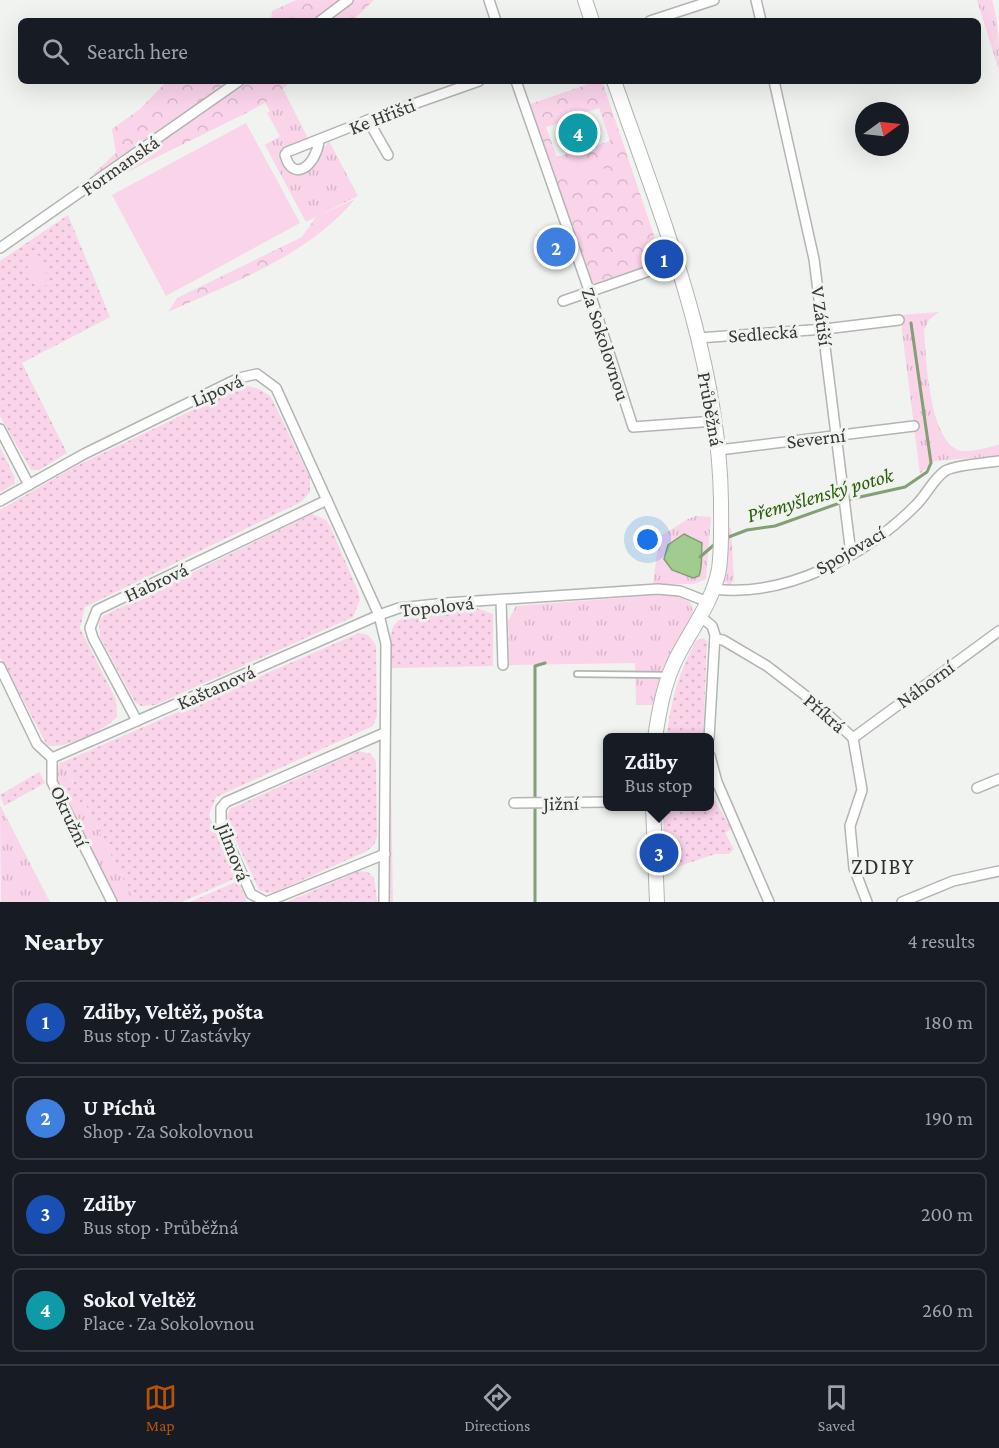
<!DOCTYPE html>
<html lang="en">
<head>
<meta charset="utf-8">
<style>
	:root { --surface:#171b24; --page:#242831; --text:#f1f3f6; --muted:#9ea1a6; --line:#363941; --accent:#b45309 }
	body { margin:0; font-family:"Crimson Pro",serif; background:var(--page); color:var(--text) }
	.compass { position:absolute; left:855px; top:102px; width:54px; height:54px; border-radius:50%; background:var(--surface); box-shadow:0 6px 24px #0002; rotate:75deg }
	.you { position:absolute; left:648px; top:540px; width:21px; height:21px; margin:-15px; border:4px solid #fff; border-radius:50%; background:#1a73e8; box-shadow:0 0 0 9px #1a73e833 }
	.badge { display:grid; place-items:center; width:39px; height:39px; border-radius:50%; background:var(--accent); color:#fff; font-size:20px; font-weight:700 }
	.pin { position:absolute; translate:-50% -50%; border:3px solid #fff; box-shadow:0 2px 6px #0006 }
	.popup { position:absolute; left:603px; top:733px; width:111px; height:78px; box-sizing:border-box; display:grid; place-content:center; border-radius:9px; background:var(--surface); filter:drop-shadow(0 2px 4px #0005); font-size:20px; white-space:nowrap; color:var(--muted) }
	.popup b { font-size:22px; color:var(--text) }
	.popup::after { content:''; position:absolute; left:50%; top:100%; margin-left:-12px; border:12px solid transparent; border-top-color:var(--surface) }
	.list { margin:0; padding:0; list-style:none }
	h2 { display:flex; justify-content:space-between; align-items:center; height:78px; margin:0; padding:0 24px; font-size:26px }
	h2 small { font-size:20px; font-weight:400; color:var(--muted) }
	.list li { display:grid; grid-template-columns:39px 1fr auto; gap:18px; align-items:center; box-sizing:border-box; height:84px; margin:0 12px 12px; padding:0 12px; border:2px solid var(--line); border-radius:9px }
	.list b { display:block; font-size:22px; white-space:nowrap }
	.list p { margin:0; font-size:20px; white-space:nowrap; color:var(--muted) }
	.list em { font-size:20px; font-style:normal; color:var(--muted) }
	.icon { flex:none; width:33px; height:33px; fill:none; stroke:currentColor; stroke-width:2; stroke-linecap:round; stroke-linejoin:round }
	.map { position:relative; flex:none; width:999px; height:902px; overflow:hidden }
	.search { position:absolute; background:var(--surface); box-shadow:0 6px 24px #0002; left:18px; right:18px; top:18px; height:66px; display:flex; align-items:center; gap:15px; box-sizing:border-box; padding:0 21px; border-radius:9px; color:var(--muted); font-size:22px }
	.sheet { height:462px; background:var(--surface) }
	nav { display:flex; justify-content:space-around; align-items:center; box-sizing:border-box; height:84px; border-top:2px solid var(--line); background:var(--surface); font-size:16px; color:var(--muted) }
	nav a { display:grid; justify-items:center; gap:3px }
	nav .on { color:var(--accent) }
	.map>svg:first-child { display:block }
	.grass { fill:url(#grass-tufts); fill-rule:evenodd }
	.forest { fill:url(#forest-crowns); fill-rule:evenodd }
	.garden { fill:url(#garden-dots) }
	.pitch { fill:#fad4e9 }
	.water { fill:#a1cb8f; stroke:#829f75; stroke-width:1.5 }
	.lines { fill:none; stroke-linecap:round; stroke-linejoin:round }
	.stream { stroke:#829f75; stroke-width:3 }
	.lane-casing { stroke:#b3b5b2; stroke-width:8 }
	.street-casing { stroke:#b3b5b2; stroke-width:12 }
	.secondary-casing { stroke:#b3b5b2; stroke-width:16 }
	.lane { stroke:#fff; stroke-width:4.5 }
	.street { stroke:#fff; stroke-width:9 }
	.secondary { stroke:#fff; stroke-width:14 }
	.labels { text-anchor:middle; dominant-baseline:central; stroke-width:6; stroke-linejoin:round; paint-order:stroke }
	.street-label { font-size:20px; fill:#383938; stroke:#f0f3ef }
	.water-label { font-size:21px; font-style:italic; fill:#2c5f0a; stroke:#f0f3ef }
	.quarter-label { font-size:22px; letter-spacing:1.5px; fill:#2e302d; stroke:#f0f3ef }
</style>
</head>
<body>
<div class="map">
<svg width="999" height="902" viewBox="0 0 999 902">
	<defs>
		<pattern id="grass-tufts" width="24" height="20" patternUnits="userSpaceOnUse" patternTransform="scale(1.5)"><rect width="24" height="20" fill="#fad4e9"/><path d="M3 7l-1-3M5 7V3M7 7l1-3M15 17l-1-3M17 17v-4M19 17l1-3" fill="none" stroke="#d7b7c9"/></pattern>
		<pattern id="forest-crowns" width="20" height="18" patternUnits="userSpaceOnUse" patternTransform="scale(1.5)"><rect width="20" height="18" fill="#fad4e9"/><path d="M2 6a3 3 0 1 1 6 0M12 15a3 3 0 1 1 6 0" fill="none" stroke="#d7b7c9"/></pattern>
		<pattern id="garden-dots" width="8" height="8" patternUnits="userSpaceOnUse" patternTransform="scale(1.5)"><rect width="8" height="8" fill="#fad4e9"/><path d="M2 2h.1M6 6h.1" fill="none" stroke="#d7b7c9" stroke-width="1.8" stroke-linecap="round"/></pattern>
	</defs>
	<rect width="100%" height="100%" fill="#f0f3ef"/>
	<!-- grass -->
	<g class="grass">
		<path d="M977,0h15c7,24 7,46 7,71z"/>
		<polygon points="283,89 310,142 278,154 282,164 294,168 311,164 329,141 358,196 306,222 265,145 280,136 267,113 270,111 265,102"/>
		<path d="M939,312l-10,8 -5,10c2,27 5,116 38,121 12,1 26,-4 37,-6v11l-65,5 -14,13 -20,-159z"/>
		<path d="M696,516l15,1 -5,62 -12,5h-41l6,-47 29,-18zM690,535l12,8 -2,10 2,15 -9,10 -14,-4 -7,-33z"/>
		<polygon points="731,528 734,580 730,585 724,582 727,529"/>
		<polygon points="658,595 674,595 690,602 694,614 655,705 636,705 635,663 509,665 508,621 516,606"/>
		<polygon points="389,668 393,902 386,902"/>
		<polygon points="60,762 63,762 74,785 64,789 72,805 84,801 135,902 118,902 58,783 56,774"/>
		<polygon points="0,805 50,902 1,902"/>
	</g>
	<!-- forest -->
	<g class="forest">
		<polygon points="296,0 374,0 352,21 271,21 272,11"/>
		<polygon points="167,81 291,81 273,98 248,112 109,181 93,174 116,153 112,129 140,109"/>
		<path d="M597,81h5l58,172 -4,2 2,7 -65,22 -63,-180zM599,108l11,33 -12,4 -3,-8 -24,8 2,7 -16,5 -11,-30 17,-5 2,6 24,-8 -2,-8z"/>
		<path d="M355,199c-46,56 -123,84 -187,113l9,-14 125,-61 14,-20z"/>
	</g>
	<!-- garden -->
	<g class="garden">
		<polygon points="68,215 110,317 22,363 67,453 39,470 31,470 0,416 0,261"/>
		<path d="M245,385l16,5 10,7 39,81v14l-9,10 -216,105 -5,21 36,72 1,16c-8,13 -56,35 -70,29l-47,-88v-147l74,-43z"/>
		<polygon points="0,447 15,478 14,484 0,492"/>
		<polygon points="312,514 326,520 330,526 358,591 360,600 353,617 155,705 141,706 135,702 100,637 99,622 103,616"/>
		<path d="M474,607l19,7v52l-102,2c0,-12 -3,-27 1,-38 8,-24 61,-22 82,-23z"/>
		<polygon points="359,633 368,635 376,645 377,716 373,726 216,797 209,815 236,878 182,902 135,902 84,801 72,806 64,789 74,784 63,762"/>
		<path d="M703,638l4,3 -4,94 -36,2c3,-34 12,-66 29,-96z"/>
		<polygon points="359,751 371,754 376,762 377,837 374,845 367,851 275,892 267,893 259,890 228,824 227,816 230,809"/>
		<polygon points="39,772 45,783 4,806 0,795"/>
		<polygon points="710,791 731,829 725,833 734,849 729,854 715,854 665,871 663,807 710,806"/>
		<polygon points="359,871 368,872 374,878 377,902 287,902"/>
		<polygon points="238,881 247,902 190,902"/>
	</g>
	<!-- pitch -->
	<g class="pitch">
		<polygon points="246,123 300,223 166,296 112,195"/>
		<polygon points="600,157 605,173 568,185 563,168"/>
		<polygon points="39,255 50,284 36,289 25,260"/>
	</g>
	<!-- water -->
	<path class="water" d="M684,534l18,9c-1,11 1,22 -3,33l-6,2 -21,-8 -8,-11 4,-14z"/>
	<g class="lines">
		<!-- stream -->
		<g class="stream">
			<polyline points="726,538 747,530 775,526 851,499 905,487 927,472 931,463 911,323"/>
			<polyline points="700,557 715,544"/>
			<polyline points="535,902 535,666 545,663"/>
		</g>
		<!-- lane casing -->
		<g class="lane-casing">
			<polyline id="lane" points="577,674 667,675"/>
		</g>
		<!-- street casing -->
		<g class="street-casing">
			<g id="street">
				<polyline points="489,0 496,21"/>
				<polyline points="756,0 761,21"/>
				<polyline points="320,21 348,0"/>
				<polyline points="650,21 714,0"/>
				<polyline points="516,81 590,293 633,427 715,421"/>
				<polyline points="774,81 814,259 851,554"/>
				<polyline points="368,120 388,155"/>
				<path d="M319,141c-3,24 -26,43 -34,14l2,-3 81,-32 111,-39"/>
				<polyline points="0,248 239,81"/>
				<polyline points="563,301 675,262"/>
				<polyline points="698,338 825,329 899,320"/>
				<polyline points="0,429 29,485"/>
				<polyline points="719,450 914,426"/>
				<polyline points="0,501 84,454 239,378 257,374 276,388 379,615 52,758"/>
				<path d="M714,589c72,9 152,-34 201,-83 11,-10 18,-27 30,-35 9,-6 42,-8 54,-10"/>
				<polyline points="501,600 503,665"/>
				<polyline points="700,616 712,626 715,635 709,738"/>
				<polyline points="715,639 723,640 767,666 819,706 853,738 862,790 850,826 854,868 867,902"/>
				<polyline points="0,667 37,744 52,758 52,782 112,902"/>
				<polyline points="137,721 93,638 90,628 97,610 327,500"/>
				<polyline points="384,733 226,802 221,808 221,826 251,894 266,902 385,854"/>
				<polyline points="853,738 999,631"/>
				<polyline points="710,756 717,782 769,902"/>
				<polyline points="977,788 999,779"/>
				<polyline points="514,803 608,802"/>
				<polyline points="384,902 386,644 379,615 399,608 446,603 658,589 680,591 708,602"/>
				<polyline points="902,902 953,881 999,871"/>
			</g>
		</g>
		<!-- secondary casing -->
		<g class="secondary-casing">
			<g id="secondary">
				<polyline points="585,0 592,21"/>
				<path d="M614,81c47,135 105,275 107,420 0,22 1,46 -2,68 -6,33 -28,60 -43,90 -12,24 -17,52 -21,79"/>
				<polyline points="653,806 657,902"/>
			</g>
		</g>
		<!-- lane -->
		<use href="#lane" class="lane"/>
		<!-- street -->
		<use href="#street" class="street"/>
		<!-- secondary -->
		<use href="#secondary" class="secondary"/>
	</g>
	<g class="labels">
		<!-- street labels -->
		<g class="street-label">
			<text transform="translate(382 116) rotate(-21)">Ke Hřišti</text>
			<text transform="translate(120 165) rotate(-35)">Formanská</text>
			<text transform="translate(822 316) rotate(82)">V Zátiší</text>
			<text transform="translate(763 333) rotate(-4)">Sedlecká</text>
			<text transform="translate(606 344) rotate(72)">Za Sokolovnou</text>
			<text transform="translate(217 390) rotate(-24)">Lipová</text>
			<text transform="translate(711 409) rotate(80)">Průběžná</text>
			<text transform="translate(816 438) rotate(-7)">Severní</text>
			<text transform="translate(850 550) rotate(-30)">Spojovací</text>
			<text transform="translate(156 582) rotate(-25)">Habrová</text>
			<text transform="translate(437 606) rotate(-6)">Topolová</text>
			<text transform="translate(925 684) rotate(-36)">Náhorní</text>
			<text transform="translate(216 687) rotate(-24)">Kaštanová</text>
			<text transform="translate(825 713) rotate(41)">Příkrá</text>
			<text transform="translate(561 803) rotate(-1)">Jižní</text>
			<text transform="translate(70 816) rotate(65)">Okružní</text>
			<text transform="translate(234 852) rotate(69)">Jilmová</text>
		</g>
		<!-- water labels -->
		<g class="water-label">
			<text transform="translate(820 495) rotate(-16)">Přemyšlenský potok</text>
		</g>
		<!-- quarter labels -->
		<g class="quarter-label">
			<text x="883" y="866">ZDIBY</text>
		</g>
	</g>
</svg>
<svg class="compass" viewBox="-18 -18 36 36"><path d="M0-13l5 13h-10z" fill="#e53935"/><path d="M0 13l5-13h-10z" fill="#9ea1a6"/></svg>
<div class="you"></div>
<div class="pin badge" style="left:664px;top:259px;background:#1a4fb4">1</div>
<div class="pin badge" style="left:556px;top:247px;background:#3f7fe0">2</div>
<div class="pin badge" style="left:659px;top:853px;background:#1a4fb4">3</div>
<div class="popup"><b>Zdiby</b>Bus stop</div>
<div class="pin badge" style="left:578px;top:133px;background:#0f9aa8">4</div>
<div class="search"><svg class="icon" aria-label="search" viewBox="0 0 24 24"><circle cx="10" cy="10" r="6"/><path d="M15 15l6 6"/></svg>Search here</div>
</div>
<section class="sheet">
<h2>Nearby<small>4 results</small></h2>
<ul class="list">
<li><span class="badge" style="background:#1a4fb4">1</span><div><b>Zdiby, Veltěž, pošta</b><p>Bus stop · U Zastávky</p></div><em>180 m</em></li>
<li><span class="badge" style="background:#3f7fe0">2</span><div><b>U Píchů</b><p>Shop · Za Sokolovnou</p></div><em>190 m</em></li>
<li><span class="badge" style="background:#1a4fb4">3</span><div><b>Zdiby</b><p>Bus stop · Průběžná</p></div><em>200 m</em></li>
<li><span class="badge" style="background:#0f9aa8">4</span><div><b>Sokol Veltěž</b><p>Place · Za Sokolovnou</p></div><em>260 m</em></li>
</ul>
</section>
<nav>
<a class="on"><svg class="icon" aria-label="map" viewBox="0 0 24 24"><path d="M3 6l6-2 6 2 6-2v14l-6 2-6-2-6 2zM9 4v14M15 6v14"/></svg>Map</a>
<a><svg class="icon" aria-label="directions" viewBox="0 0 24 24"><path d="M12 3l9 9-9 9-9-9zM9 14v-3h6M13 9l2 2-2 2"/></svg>Directions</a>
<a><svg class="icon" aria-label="saved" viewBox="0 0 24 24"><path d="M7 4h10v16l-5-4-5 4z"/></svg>Saved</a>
</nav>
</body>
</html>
